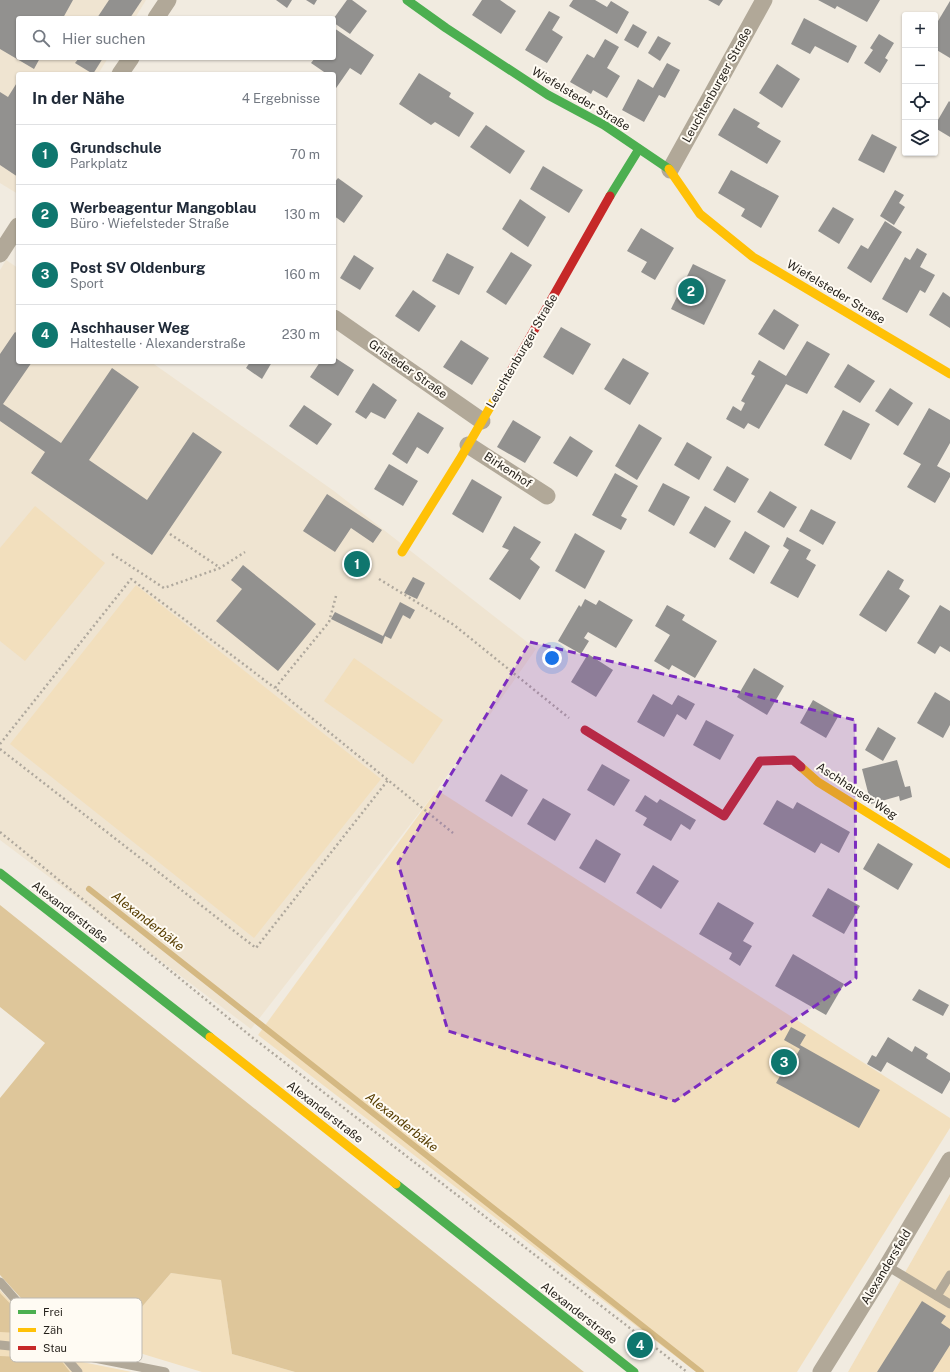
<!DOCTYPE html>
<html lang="de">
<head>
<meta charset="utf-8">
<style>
	:root { --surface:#fff; --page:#f2f2f3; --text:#1f2937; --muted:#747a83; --line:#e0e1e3; --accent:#0f766e }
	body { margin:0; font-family:"Public Sans",sans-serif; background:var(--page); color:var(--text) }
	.controls { position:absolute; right:12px; top:12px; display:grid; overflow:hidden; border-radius:4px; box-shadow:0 1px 3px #0004 }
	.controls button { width:36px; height:36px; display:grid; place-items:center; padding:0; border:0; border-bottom:1px solid var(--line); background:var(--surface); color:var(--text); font:20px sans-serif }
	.you { position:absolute; left:552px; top:658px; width:14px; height:14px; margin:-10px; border:3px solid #fff; border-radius:50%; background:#1a73e8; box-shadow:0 0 0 6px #1a73e833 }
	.badge { display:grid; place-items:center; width:26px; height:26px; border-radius:50%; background:var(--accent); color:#fff; font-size:13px; font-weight:700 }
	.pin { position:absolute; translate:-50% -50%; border:2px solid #fff; box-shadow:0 1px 4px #0006 }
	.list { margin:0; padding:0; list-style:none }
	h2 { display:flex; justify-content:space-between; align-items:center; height:52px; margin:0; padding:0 16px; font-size:17px }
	h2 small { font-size:13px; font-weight:400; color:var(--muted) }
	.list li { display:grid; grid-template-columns:26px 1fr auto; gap:12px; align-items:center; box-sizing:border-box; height:60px; padding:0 16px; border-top:1px solid var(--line) }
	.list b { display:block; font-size:15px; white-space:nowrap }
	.list p { margin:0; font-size:13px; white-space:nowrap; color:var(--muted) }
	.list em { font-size:13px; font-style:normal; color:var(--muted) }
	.icon { flex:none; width:22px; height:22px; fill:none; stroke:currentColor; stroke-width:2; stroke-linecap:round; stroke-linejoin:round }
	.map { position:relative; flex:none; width:950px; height:1372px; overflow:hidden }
	.search { position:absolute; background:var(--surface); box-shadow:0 1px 3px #0004; left:16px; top:16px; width:320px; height:44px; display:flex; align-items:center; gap:10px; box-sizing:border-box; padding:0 14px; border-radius:4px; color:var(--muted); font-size:15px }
	.panel { position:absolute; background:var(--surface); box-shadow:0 1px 3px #0004; left:16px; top:72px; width:320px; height:292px; border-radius:4px }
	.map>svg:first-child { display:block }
	.built { fill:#efe4d1 }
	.green { fill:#f2dfbd }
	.forest { fill:#dec69a }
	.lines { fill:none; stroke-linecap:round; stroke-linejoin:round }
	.stream { stroke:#d4b882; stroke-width:6 }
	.building { fill:#92918f }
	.path { stroke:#afa89d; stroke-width:2.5; stroke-dasharray:2 3; stroke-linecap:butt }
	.lane { stroke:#b1a898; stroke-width:9 }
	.street { stroke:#b1a898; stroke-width:17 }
	.fast { stroke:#4caf50; stroke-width:9 }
	.slow { stroke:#ffc107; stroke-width:9 }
	.jam { stroke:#c62828; stroke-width:9 }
	.marked { fill:#7b2cbf; fill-opacity:0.2; stroke:#7b2cbf; stroke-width:3; stroke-dasharray:8 5; stroke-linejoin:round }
	.labels { text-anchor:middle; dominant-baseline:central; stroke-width:4; stroke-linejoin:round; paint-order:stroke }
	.street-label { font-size:12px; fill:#231f19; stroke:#fffbf3 }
	.water-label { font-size:13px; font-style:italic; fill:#573d00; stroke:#fffbf3 }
	.key { fill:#fffbf3; stroke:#bdb9b2; stroke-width:1 }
	.key-label { font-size:11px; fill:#231f19 }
</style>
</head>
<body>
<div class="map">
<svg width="950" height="1372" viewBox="0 0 950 1372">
	<rect width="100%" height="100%" fill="#f1ebe0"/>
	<!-- built -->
	<g class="built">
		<polygon points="0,0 146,0 135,18 18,18 18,58 108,58 98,74 18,74 18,194 0,183"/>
		<polygon points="6,260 18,268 18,362 151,362 334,491 536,649 437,790 251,1029 0,840 0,270"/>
	</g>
	<!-- green -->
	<g class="green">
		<polygon points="35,506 105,563 25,661 0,641 0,548"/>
		<polygon points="136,585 381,779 254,938 10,744"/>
		<polygon points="354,658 443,720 413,764 324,701"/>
		<polygon points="437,790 950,1118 950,1128 797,1372 696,1372 258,1035"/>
		<polygon points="950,1194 950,1372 848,1372"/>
		<polygon points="171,1273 221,1279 232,1354 295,1372 202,1372 110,1344"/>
		<polygon points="0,1290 62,1358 132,1372 0,1372"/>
	</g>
	<!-- forest -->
	<g class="forest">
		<polygon points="0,905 584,1372 295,1372 232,1354 221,1280 171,1273 110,1344 59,1340 0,1275 0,1098 45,1043 0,1007"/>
		<polygon points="0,1293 39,1334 0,1332"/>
		<polygon points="0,1356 60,1359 70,1372 0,1372"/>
	</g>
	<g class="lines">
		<!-- stream -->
		<polyline class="stream" points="89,889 701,1372"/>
	</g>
	<!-- building -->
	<g class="building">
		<polygon points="0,0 73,0 63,18 18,18 18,58 40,58 34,69 0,49"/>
		<polygon points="109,0 142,0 130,18 97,18"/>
		<polygon points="276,0 292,0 287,8"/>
		<polygon points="306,0 317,0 314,5"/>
		<polygon points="347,0 352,0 367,11 350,34 334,23 334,18"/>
		<polygon points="482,0 500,0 516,11 501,34 472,15"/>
		<polygon points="573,0 595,0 607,7 611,1 629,12 617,34 569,6"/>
		<polygon points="708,0 723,0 719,6"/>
		<polygon points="818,0 880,0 867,22 837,6 835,9"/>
		<polygon points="950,1 950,58 935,49 935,26"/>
		<polygon points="549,11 560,17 552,30 563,37 547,63 525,50"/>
		<polygon points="804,18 857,46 848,63 815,46 810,54 791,44"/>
		<polygon points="633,24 647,32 638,48 624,40"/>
		<polygon points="334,28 374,55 361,75 350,68 334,91 334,74 327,74 311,63 315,58 334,58"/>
		<polygon points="879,34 894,43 885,58 888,60 880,73 864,63 873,50 870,48"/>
		<polygon points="658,36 671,43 660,61 648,53"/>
		<polygon points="605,39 619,47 607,68 620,76 607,98 593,90 591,94 570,82 587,54 594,58"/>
		<polygon points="79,58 103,58 93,74 75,63"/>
		<polygon points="667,63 680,70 665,98 659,95 644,122 622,110 638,79 653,88"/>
		<polygon points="777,64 800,79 782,108 759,93"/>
		<polygon points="419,73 451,93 449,97 474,113 459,137 435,122 431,125 399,104"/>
		<polygon points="18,81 18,177 0,165 0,92 8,97"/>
		<polygon points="949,101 950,102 950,137 935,128 935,125"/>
		<polygon points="734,108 760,123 757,127 781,141 767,164 718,135"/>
		<polygon points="486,125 525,151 510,174 470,147"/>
		<polygon points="872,134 897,147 884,173 858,160"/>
		<polygon points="543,166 583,190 569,213 530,189"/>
		<polygon points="731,170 779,196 761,228 741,216 745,209 718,193"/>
		<polygon points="338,178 363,196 344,223 334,216 334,183"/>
		<polygon points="895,190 904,195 899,203 905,207 894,225 880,216"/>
		<polygon points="520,199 546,217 528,247 502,229"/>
		<polygon points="833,207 854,219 839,244 818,231"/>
		<polygon points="885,221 902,232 871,283 847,268 861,245 868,249"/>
		<polygon points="641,228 674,248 655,280 641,272 647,262 627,251"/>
		<polygon points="917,248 927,254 920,267 935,275 925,293 920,290 907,313 882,299 905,257 910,260"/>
		<polygon points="511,252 532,265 506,305 486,292"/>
		<polygon points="447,253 474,267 459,295 432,281"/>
		<polygon points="354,255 374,268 360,290 340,278"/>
		<polygon points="693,264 726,280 704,325 671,309"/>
		<polygon points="413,290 436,306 419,332 395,316"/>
		<polygon points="943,292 950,297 950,328 929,315"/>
		<polygon points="774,309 799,325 784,350 758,334"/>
		<polygon points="561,327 591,344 573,375 543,357"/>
		<polygon points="15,332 18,334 18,362 32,362 3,404 61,443 112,368 139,387 89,460 147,500 193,432 222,452 152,555 31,473 45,452 0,421 0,354"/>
		<polygon points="461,340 489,358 472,385 443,367"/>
		<polygon points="807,341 830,354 807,394 786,384 759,429 748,423 744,429 726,419 733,406 741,411 745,403 741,401 755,376 751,374 759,360 786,376"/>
		<polygon points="334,357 354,370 338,396 310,377 320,362 334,362"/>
		<polygon points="623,358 649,373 630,405 604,389"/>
		<polygon points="250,362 272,362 262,379 246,368"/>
		<polygon points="848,364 875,381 860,403 834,387"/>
		<polygon points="373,383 397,400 385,419 371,412 366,419 355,412"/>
		<polygon points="890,388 913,403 898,426 875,411"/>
		<polygon points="304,405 332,424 317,445 289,426"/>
		<polygon points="929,408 950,420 950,443 937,466 950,473 950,477 935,503 907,487 921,464 903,454"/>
		<polygon points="843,410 870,424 851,460 824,445"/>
		<polygon points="418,412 444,428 428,454 417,447 407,464 392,454"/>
		<polygon points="513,420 541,437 525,463 497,447"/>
		<polygon points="639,424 662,438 637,480 615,466"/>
		<polygon points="570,436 593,451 577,477 553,463"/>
		<polygon points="687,442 712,457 699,480 674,465"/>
		<polygon points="389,464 418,481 403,506 374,489"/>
		<polygon points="727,466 749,479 735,503 713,490"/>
		<polygon points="615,473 638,486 621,516 627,519 621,530 592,515"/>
		<polygon points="472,479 502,497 483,533 452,514"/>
		<polygon points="663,483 690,497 674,526 648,511"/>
		<polygon points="770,491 797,507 784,528 757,512"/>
		<polygon points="327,494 382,530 373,543 351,528 335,552 303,531"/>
		<polygon points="705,506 731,521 715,548 689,533"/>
		<polygon points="811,509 836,522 823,545 799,531"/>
		<polygon points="514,526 541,542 530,559 540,567 520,600 489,579 509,550 502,547"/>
		<polygon points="745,531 770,546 754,574 729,559"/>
		<polygon points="575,533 605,551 585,589 555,571"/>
		<polygon points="787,537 811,550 806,559 816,565 798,598 770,583 789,550 783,546"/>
		<polygon points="243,565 316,624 278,671 216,621 242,589 231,580"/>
		<polygon points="888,570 904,580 899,589 910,596 886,632 859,615"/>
		<polygon points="413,577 425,583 417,599 404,593"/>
		<polygon points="585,599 596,605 599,600 633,620 616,648 588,632 584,638 589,641 581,654 558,641 579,605 581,607"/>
		<polygon points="400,602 415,610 410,619 403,615 391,639 385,636 382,644 331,619 335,612 383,636"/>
		<polygon points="667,605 685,615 682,620 717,641 695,678 672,665 669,670 654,661 670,635 655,626"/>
		<polygon points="940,605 950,611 950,652 940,646 935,654 917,643"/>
		<polygon points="588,654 613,670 596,697 571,682"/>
		<polygon points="754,668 784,686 767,715 737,697"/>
		<polygon points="935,692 950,701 950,725 943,738 917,723"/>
		<polygon points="653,694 672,705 678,695 695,704 686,720 677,714 664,737 637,722"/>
		<polygon points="813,700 839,715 826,738 800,723"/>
		<polygon points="706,720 734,735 720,760 693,745"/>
		<polygon points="878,727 896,738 883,761 865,750"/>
		<polygon points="897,760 905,787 910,786 912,797 900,801 899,796 871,804 862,769"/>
		<polygon points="602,764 630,780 614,806 587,790"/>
		<polygon points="501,774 528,790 512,817 485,801"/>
		<polygon points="645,795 657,803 660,799 696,820 690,830 681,824 671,841 643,825 647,818 635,811"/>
		<polygon points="543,798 571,814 555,841 527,824"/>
		<polygon points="777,800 793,809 797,802 850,832 839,853 821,843 815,853 763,824"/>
		<polygon points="596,839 621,854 605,883 579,868"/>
		<polygon points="878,843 913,864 898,890 863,869"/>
		<polygon points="653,865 679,881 661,909 636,893"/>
		<polygon points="828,888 860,906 844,934 812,916"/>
		<polygon points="718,902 754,923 743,941 752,946 740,966 729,959 732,953 699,934"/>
		<polygon points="793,954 844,984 826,1015 775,986"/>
		<polygon points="919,989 949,1005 943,1016 912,1000"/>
		<polygon points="791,1027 806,1035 800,1045 880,1090 859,1128 776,1083 794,1052 797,1054 800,1049 784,1040"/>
		<polygon points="888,1037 912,1052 915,1046 928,1054 926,1058 950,1073 950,1080 942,1094 887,1062 881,1072 867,1064 872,1055 876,1057"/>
		<polygon points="922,1301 946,1316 941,1323 950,1329 950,1345 933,1372 877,1372"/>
	</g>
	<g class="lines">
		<!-- path -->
		<g class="path">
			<polyline points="170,534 219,567"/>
			<polyline points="112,554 164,588 220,568 245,552"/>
			<polyline points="379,579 454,625 569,718"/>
			<polyline points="336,596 329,622 275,688 453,833"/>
			<polyline points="0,744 131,579 275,688"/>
			<polyline points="0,749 256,948 388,780"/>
			<polyline points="0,832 253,1038 687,1372"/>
		</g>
		<!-- lane -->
		<g class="lane">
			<polyline points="887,1266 950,1304"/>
			<polyline points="0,1282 78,1372"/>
			<polyline points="937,1296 950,1275"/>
			<polyline points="0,1345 59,1351 165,1372"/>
		</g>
		<!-- street -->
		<g class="street">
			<polyline points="156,18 168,0"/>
			<polyline points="120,74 131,58"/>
			<polyline points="670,170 764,0"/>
			<polyline points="0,254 18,226"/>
			<polyline points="334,318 482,421"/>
			<polyline points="468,445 547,496"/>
			<polyline points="821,1372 887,1266 950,1160"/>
		</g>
		<!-- fast -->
		<g class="fast">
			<polyline points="407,0 446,28 548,95 604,125 669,169"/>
			<polyline points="610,196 639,149"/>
			<polyline points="0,873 210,1037"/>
			<polyline points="396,1184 634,1372"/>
		</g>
		<!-- slow -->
		<g class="slow">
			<polyline points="669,169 700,214 753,257 950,374"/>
			<polyline points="402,552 460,459 507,378"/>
			<polyline points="801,767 818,782 950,864"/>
			<polyline points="210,1037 396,1184"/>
		</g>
		<!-- jam -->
		<g class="jam">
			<polyline points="507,378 610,196"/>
			<polyline points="585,730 724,816 760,761 793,760 801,767"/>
		</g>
	</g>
	<!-- marked area -->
	<path class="marked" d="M530,642l325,78 1,258 -181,123 -227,-70 -50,-168z"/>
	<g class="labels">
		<!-- street labels -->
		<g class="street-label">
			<text transform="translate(717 85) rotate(-61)">Leuchtenburger Straße</text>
			<text transform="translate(581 99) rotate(31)">Wiefelsteder Straße</text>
			<text transform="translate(836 292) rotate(31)">Wiefelsteder Straße</text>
			<text transform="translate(522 351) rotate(-60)">Leuchtenburger Straße</text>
			<text transform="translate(408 369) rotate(35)">Gristeder Straße</text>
			<text transform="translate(508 470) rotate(33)">Birkenhof</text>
			<text transform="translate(857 791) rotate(33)">Aschhauser Weg</text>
			<text transform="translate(70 912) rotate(38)">Alexanderstraße</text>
			<text transform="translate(325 1112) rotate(38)">Alexanderstraße</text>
			<text transform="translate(886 1267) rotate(-59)">Alexandersfeld</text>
			<text transform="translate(579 1313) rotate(38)">Alexanderstraße</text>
		</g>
		<!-- water labels -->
		<g class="water-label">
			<text transform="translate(148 921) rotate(38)">Alexanderbäke</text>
			<text transform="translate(402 1122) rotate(38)">Alexanderbäke</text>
		</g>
	</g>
	<!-- legend -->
	<rect x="10" y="1298" width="132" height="64" rx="6" class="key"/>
	<rect x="18" y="1310" width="18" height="4" fill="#4caf50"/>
	<rect x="18" y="1328" width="18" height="4" fill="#ffc107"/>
	<rect x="18" y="1346" width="18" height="4" fill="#c62828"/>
	<g class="key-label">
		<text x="43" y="1316">Frei</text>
		<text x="43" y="1334">Zäh</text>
		<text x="43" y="1352">Stau</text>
	</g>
</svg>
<div class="controls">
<button>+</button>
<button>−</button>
<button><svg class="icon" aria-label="locate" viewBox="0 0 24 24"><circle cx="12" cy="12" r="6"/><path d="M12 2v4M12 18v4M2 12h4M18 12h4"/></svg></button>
<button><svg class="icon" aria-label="layers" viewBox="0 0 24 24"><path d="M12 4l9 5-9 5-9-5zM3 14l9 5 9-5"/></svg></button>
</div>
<div class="you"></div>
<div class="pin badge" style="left:357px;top:564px">1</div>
<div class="pin badge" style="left:691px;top:291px">2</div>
<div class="pin badge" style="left:784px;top:1062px">3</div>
<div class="pin badge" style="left:640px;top:1345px">4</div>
<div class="search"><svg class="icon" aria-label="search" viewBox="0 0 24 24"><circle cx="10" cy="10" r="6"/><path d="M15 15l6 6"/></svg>Hier suchen</div>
<section class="panel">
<h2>In der Nähe<small>4 Ergebnisse</small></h2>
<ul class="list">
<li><span class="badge">1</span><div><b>Grundschule</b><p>Parkplatz</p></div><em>70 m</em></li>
<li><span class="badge">2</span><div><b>Werbeagentur Mangoblau</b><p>Büro · Wiefelsteder Straße</p></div><em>130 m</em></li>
<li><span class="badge">3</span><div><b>Post SV Oldenburg</b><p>Sport</p></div><em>160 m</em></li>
<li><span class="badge">4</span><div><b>Aschhauser Weg</b><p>Haltestelle · Alexanderstraße</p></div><em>230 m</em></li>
</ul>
</section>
</div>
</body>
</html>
